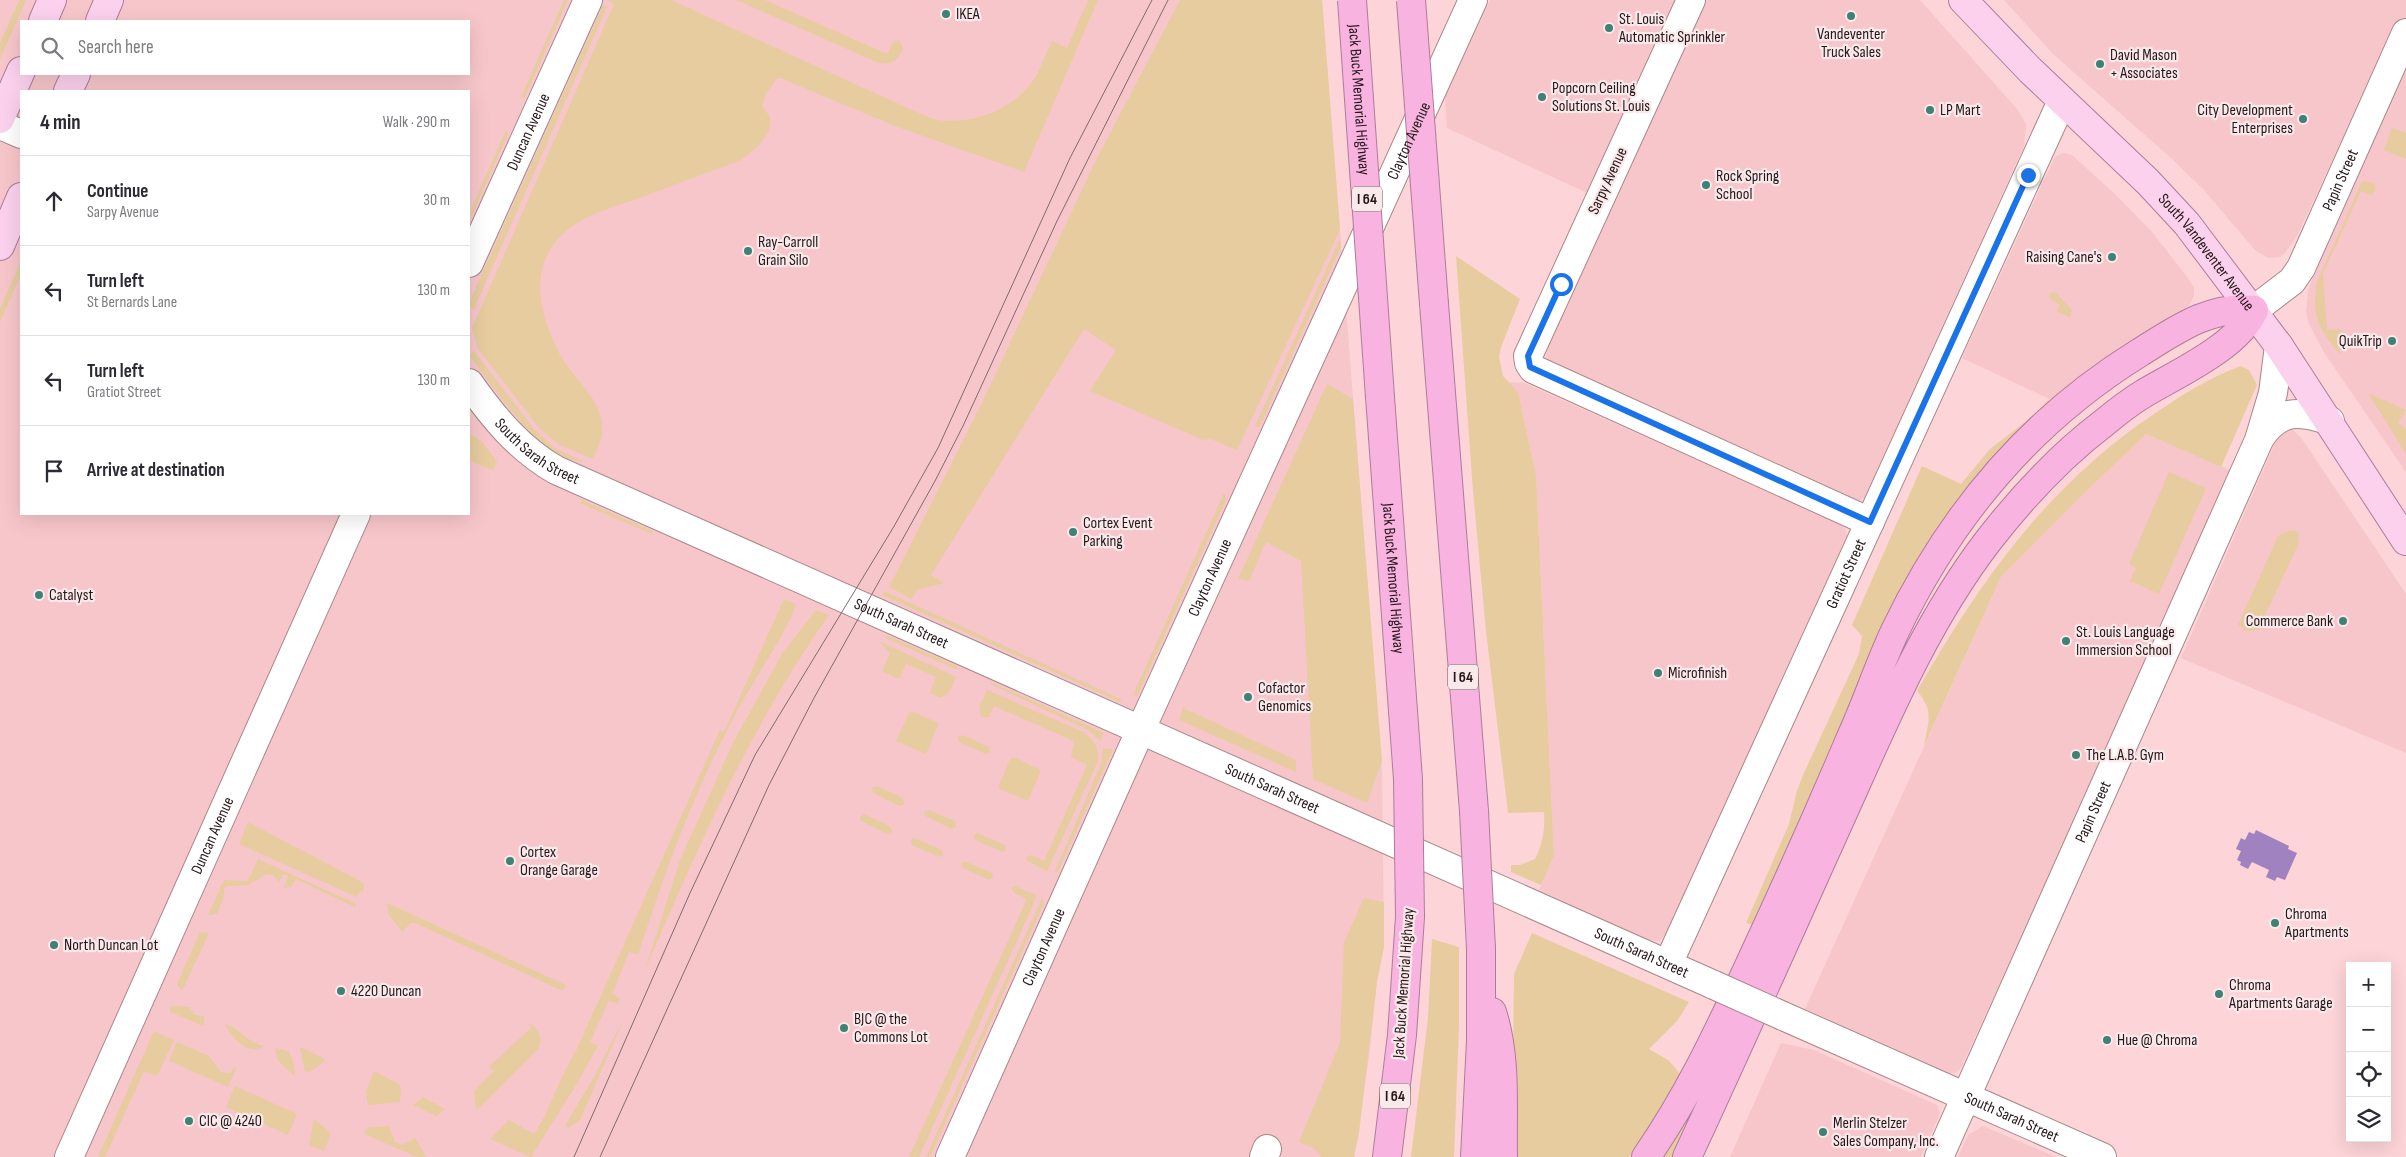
<!DOCTYPE html>
<html lang="en">
<head>
<meta charset="utf-8">
<style>
	:root { --surface:#fff; --page:#f2f2f3; --text:#2b2b33; --muted:#7c7c81; --line:#e1e1e2 }
	body { margin:0; font-family:"Sofia Sans Condensed",sans-serif; background:var(--page); color:var(--text) }
	.controls { position:absolute; right:15px; bottom:15px; display:grid; overflow:hidden; border-radius:0px; box-shadow:0 5px 20px #0002 }
	.controls button { width:45px; height:45px; display:grid; place-items:center; padding:0; border:0; border-bottom:1px solid var(--line); background:var(--surface); color:var(--text); font:25px sans-serif }
	.stop { position:absolute; width:15px; height:15px; margin:-11px; border:4px solid #1a73e8; border-radius:50%; background:#fff }
	.stop.end { background:#1a73e8; border-color:#fff; box-shadow:0 1px 5px #0008 }
	.list { margin:0; padding:0; list-style:none }
	h2 { display:flex; justify-content:space-between; align-items:center; height:65px; margin:0; padding:0 20px; font-size:21px }
	h2 small { font-size:16px; font-weight:400; color:var(--muted) }
	.list li { display:grid; grid-template-columns:32px 1fr auto; gap:15px; align-items:center; box-sizing:border-box; height:90px; padding:0 20px; border-top:1px solid var(--line) }
	.list b { display:block; font-size:19px; white-space:nowrap }
	.list p { margin:0; font-size:16px; white-space:nowrap; color:var(--muted) }
	.list em { font-size:16px; font-style:normal; color:var(--muted) }
	.icon { flex:none; width:28px; height:28px; fill:none; stroke:currentColor; stroke-width:2; stroke-linecap:round; stroke-linejoin:round }
	.map { position:relative; flex:none; width:2406px; height:1157px; overflow:hidden }
	.search { position:absolute; background:var(--surface); box-shadow:0 5px 20px #0002; left:20px; top:20px; width:450px; height:55px; display:flex; align-items:center; gap:12px; box-sizing:border-box; padding:0 18px; border-radius:0px; color:var(--muted); font-size:19px }
	.panel { position:absolute; background:var(--surface); box-shadow:0 5px 20px #0002; left:20px; top:90px; width:450px; height:425px; border-radius:0px }
	.map>svg:first-child { display:block }
	.built { fill:#f7c6ca; fill-rule:evenodd }
	.green { fill:#e7cc9f }
	.water { fill:#a082c0 }
	.lines { fill:none; stroke-linecap:round; stroke-linejoin:round }
	.minor-casing { stroke:#ab8689; stroke-width:30 }
	.major-casing { stroke:#ae7c9b; stroke-width:30 }
	.highway-casing { stroke:#ae7c9b; stroke-width:30 }
	.minor { stroke:#fff; stroke-width:28 }
	.major { stroke:#fbd1ed; stroke-width:28 }
	.highway { stroke:#f8b3e1; stroke-width:28 }
	.tram { stroke:#836a6c; stroke-width:1 }
	.minor-bridge-casing { stroke:#ab8689; stroke-width:30; stroke-linecap:butt }
	.highway-bridge-casing { stroke:#ae7c9b; stroke-width:30; stroke-linecap:butt }
	.minor-bridge { stroke:#fff; stroke-width:28 }
	.highway-bridge { stroke:#f8b3e1; stroke-width:28 }
	.route { stroke:#1a73e8; stroke-width:6 }
	.poi-dot { fill:#3e8276; stroke:#fae9ea; stroke-width:2 }
	.labels { text-anchor:middle; dominant-baseline:central; stroke-width:4.5; stroke-linejoin:round; paint-order:stroke }
	.shield { fill:#fae9ea; stroke:#655658; stroke-width:1 }
	.shield-label { font-size:15px; font-weight:bold; fill:#251719 }
	.poi-label { font-size:16px; fill:#251719; stroke:#fae9ea; text-anchor:start }
	.street-label { font-size:16px; fill:#251719; stroke:#fae9ea }
</style>
</head>
<body>
<div class="map">
<svg width="2406" height="1157" viewBox="0 0 2406 1157">
	<rect width="100%" height="100%" fill="#fdd4d7"/>
	<!-- built -->
	<g class="built">
		<path d="M0,0h1322l60,770 2,177 -7,34 -8,76 -15,100h-1354zM21,21h448v53h-448zM21,91h448v423h-448z"/>
		<polygon points="1490,0 1675,0 1587,193 1447,128 1445,97"/>
		<polygon points="1705,0 1920,0 2018,110 2026,124 2024,146 1865,497 1857,502 1548,361 1546,357 1549,344"/>
		<polygon points="2004,0 2406,0 2406,472 2325,354 2309,324 2306,312 2308,291 2312,280 2399,82 2374,71 2297,236 2285,253 2280,257 2268,258 2255,250 2204,190 2171,158 2053,54"/>
		<polygon points="2064,153 2072,155 2116,195 2153,233 2187,277 2194,288 2194,295 2189,306 2151,330 2056,402 1962,358 2052,163 2056,156"/>
		<polygon points="1507,382 1524,383 1842,524 1847,533 1847,539 1666,934 1659,941 1648,940 1539,890 1554,856 1536,475 1518,392"/>
		<polygon points="2291,428 2302,439 2406,594 2406,753 2181,658 2279,434"/>
		<polygon points="2146,434 2234,472 1961,1068 1955,1073 1949,1073 1805,1009 2001,577 2077,500"/>
		<polygon points="1781,1043 1814,1050 1937,1105 1940,1113 1921,1157 1730,1157"/>
		<polygon points="1983,1126 2056,1157 1958,1157 1968,1135"/>
	</g>
	<!-- green -->
	<g class="green">
		<polygon points="19,0 26,0 0,59 0,43"/>
		<polygon points="564,0 568,0 525,97 520,99"/>
		<path d="M606,0h65l243,111c12,5 24,11 37,10 32,0 68,-16 85,-45 6,-11 10,-23 16,-35l15,7 21,-48h10l-74,172 -129,-46 -115,-48 -4,1 -11,17 -3,10c2,4 6,7 7,10 8,16 -18,38 -30,45 -33,12 -66,24 -99,37 -26,9 -54,16 -75,34 -33,29 -29,71 -12,107 3,7 6,15 10,21 22,32 57,55 29,99l-34,-15 -18,-15 -62,-80 -6,-21 142,-324z"/>
		<path d="M736,0h29l122,54 6,-12 3,-2 4,1 3,8c-5,12 -12,16 -24,14z"/>
		<polygon points="1180,0 1322,0 1340,229 1237,450 1211,439 1203,440 1090,391 1116,350 1084,329 931,575 944,583 917,590 912,599 889,587 979,409 1096,160"/>
		<polygon points="603,5 607,7 474,309 469,308 469,303"/>
		<polygon points="2392,128 2406,133 2406,159 2384,150"/>
		<polygon points="506,130 508,134 469,222 469,214"/>
		<path d="M2362,181l12,2 2,7 -5,5 -10,-4 -38,82 4,57 14,-1 -2,15 2,11c-22,-25 -30,-39 -24,-73z"/>
		<polygon points="1340,239 1341,247 1259,428 1255,426"/>
		<path d="M1456,256l64,43 -19,48 -2,10 4,19 15,16 18,83 18,381 -13,29 -30,-13v-7h9l15,-6c8,-16 10,-29 9,-47l-36,1 -22,-182 -13,-140z"/>
		<polygon points="21,261 21,274 0,322 0,309"/>
		<polygon points="2055,292 2072,310 2070,317 2057,312 2060,305 2049,298 2050,293"/>
		<path d="M474,351l60,78 21,19 29,14c-48,-5 -88,-72 -115,-107z"/>
		<path d="M2241,366l8,4 8,15 -36,82 -75,-33 -69,66 -76,77 -77,169c4,-25 11,-34 -7,-55 63,-110 130,-205 237,-277 28,-19 56,-37 87,-48z"/>
		<polygon points="1327,384 1353,399 1382,761 1367,803 1313,779 1301,561 1266,542 1249,581 1238,579"/>
		<polygon points="2368,393 2406,410 2398,423 2406,429 2406,454"/>
		<polygon points="2048,400 2056,402 2010,441 1755,925 1746,923 1789,824 1797,791 1803,775 1859,654 1862,636 1852,625 1922,466 1961,484 1990,449 2034,415"/>
		<polygon points="469,433 482,442 497,461 493,471 469,460"/>
		<polygon points="2169,472 2206,488 2159,594 2130,581 2136,568 2129,564"/>
		<polygon points="1224,493 1226,497 1225,502 1142,685 1137,696 1133,695"/>
		<polygon points="582,500 652,531 654,535 580,503"/>
		<polygon points="2290,530 2299,532 2298,545 2258,630 2247,631 2238,625 2278,536"/>
		<polygon points="884,591 1121,699 1120,702 882,595"/>
		<path d="M784,599l12,5 -3,9c-17,37 -42,70 -60,106 -40,75 -69,155 -95,236l-9,-3 -17,42 8,4 -2,6 -9,-3 -19,41 8,4 -22,39 -45,72 -41,-18 19,-19 25,14c17,-25 25,-57 42,-83l144,-321 4,2z"/>
		<path d="M816,610l13,5c-79,112 -130,230 -184,355l35,-110 54,-119 49,-89z"/>
		<polygon points="886,635 957,666 958,670 885,638"/>
		<polygon points="879,641 956,677 948,694 940,698 930,693 936,677 906,664 900,678 896,678 882,671 890,653"/>
		<polygon points="993,683 1104,733 1100,741 1088,730 990,684"/>
		<path d="M987,690l96,42c11,8 17,16 15,29l-51,110 -20,-10 -1,-3 4,-3 14,6 43,-96 -16,-8 3,-16 -80,-35 -5,11h-8l-2,-10z"/>
		<polygon points="1183,708 1296,760 1296,772 1179,720"/>
		<polygon points="910,711 939,723 926,754 896,741"/>
		<polygon points="963,735 989,747 990,752 986,754 959,742 958,737"/>
		<polygon points="1103,748 1113,749 1058,872 1054,873 1101,764"/>
		<polygon points="1014,757 1041,770 1028,801 998,788 1010,759"/>
		<polygon points="877,786 903,798 904,804 900,806 873,793 872,788"/>
		<polygon points="929,810 955,821 956,827 952,829 925,816 924,812"/>
		<polygon points="864,814 890,826 892,832 887,834 861,821 860,817"/>
		<polygon points="248,822 364,883 363,892 360,891 357,897 239,844"/>
		<polygon points="977,833 1005,845 1006,850 1002,852 975,840 974,835"/>
		<polygon points="914,838 942,850 943,855 939,857 912,845 911,840"/>
		<polygon points="258,859 356,904 355,907 296,879 291,887 285,888 284,887 288,876 283,874 279,882 274,876 267,874 248,885 225,886 223,899 217,914 208,915 224,880 248,881"/>
		<polygon points="964,861 992,873 993,878 989,880 963,868 961,863"/>
		<polygon points="1015,886 1036,895 1034,903 919,1157 909,1157 1027,899 1013,892 1012,888"/>
		<polygon points="1042,898 1044,903 930,1157 926,1157"/>
		<polygon points="1364,898 1384,902 1384,947 1377,981 1359,1133 1354,1157 1322,1157 1313,1148 1299,1142 1340,1043 1344,942"/>
		<polygon points="387,903 566,985 563,991 415,923 411,923 402,932 389,915"/>
		<polygon points="200,932 209,933 183,989 181,990 177,984"/>
		<polygon points="1532,933 1689,1002 1677,1021 1649,1049 1668,1060 1684,1078 1629,1157 1512,1157 1514,974"/>
		<polygon points="1432,939 1459,947 1459,1024 1454,1157 1411,1157 1428,1018"/>
		<polygon points="174,1006 189,1007 195,1015 204,1016 204,1026 170,1012 170,1007"/>
		<polygon points="625,1016 580,1120 568,1128 565,1126 595,1075"/>
		<path d="M530,1023c10,7 13,15 8,26l-62,62 -2,-20 20,-20 -5,-4 42,-39z"/>
		<path d="M225,1024c17,5 21,19 40,22 -16,11 -33,-8 -40,-22z"/>
		<polygon points="154,1031 174,1040 157,1076 144,1071 105,1157 98,1157"/>
		<polygon points="177,1042 209,1056 221,1072 230,1073 235,1067 236,1068 228,1087 169,1061"/>
		<polygon points="300,1047 322,1057 325,1061 311,1071 305,1072"/>
		<polygon points="275,1048 288,1051 293,1060 295,1076 278,1061"/>
		<polygon points="374,1071 399,1084 401,1091 400,1102 368,1105 366,1092"/>
		<polygon points="235,1086 297,1114 288,1135 226,1107"/>
		<polygon points="423,1097 445,1109 436,1116 413,1105"/>
		<polygon points="1694,1103 1698,1104 1674,1157 1659,1157"/>
		<polygon points="314,1119 329,1131 330,1136 324,1151 309,1145"/>
		<polygon points="389,1126 395,1142 402,1145 415,1138 426,1157 417,1157 364,1134 366,1128"/>
	</g>
	<!-- water -->
	<polygon class="water" points="2256,830 2289,846 2288,849 2297,853 2285,880 2277,877 2275,881 2266,877 2269,870 2252,862 2248,869 2240,865 2241,862 2237,860 2241,851 2236,849 2241,838 2245,840 2249,832 2254,834"/>
	<g class="lines">
		<!-- minor casing -->
		<g class="minor-casing">
			<g id="minor">
				<polyline points="1691,0 1528,356 1529,363 1533,369 1870,522"/>
				<polyline points="0,125 21,134"/>
				<path id="s1" d="M469,263l119,-263"/>
				<path id="s2" d="M2254,310l38,-29 9,-13 105,-235"/>
				<path id="s3" d="M469,383c24,34 50,66 87,87l1158,515"/>
				<path d="M2260,438c19,-29 40,-28 70,-17"/>
				<path id="s4" d="M1668,964l394,-863"/>
				<path id="s5" d="M1783,1016l319,141"/>
				<path id="s6" d="M69,1157l287,-643"/>
				<path id="s7" d="M950,1157l191,-428 332,-729"/>
				<polyline points="1264,1157 1267,1149"/>
				<path id="s8" d="M1939,1157l320,-717 14,-47 6,-47"/>
			</g>
		</g>
		<!-- major casing -->
		<g class="major-casing">
			<g id="major">
				<path id="s9" d="M1963,0l67,70 118,112 39,42 92,122 127,195"/>
				<polyline points="43,21 52,0"/>
				<polyline points="100,21 109,0"/>
				<polyline points="68,91 76,74"/>
				<polyline points="0,119 21,71"/>
				<polyline points="0,246 21,197"/>
			</g>
		</g>
		<!-- highway casing -->
		<g class="highway-casing">
			<g id="highway">
				<polyline points="1434,304 1474,811"/>
				<path id="s10" d="M1380,397l28,382"/>
				<path d="M1492,1012c15,47 10,97 11,145"/>
				<polyline points="1387,1157 1402,1035 1410,917"/>
				<polyline points="1475,1157 1481,1041 1481,949"/>
				<path d="M1646,1157c41,-59 71,-122 101,-187 36,-77 71,-155 104,-233 16,-35 28,-72 44,-106 55,-115 136,-211 244,-278 37,-23 71,-48 115,-43 -16,37 -78,64 -111,84 -13,8 -26,18 -38,28 -45,34 -83,75 -117,119 -63,82 -103,179 -145,272 -52,115 -103,230 -156,344"/>
			</g>
		</g>
		<!-- minor -->
		<use href="#minor" class="minor"/>
		<!-- major -->
		<use href="#major" class="major"/>
		<!-- highway -->
		<use href="#highway" class="highway"/>
		<!-- tram -->
		<g class="tram">
			<polyline points="574,1157 690,893 755,755 893,528 938,448 1070,158 1152,0"/>
			<polyline points="600,1157 769,785 814,698 935,481 963,426 1057,221 1168,0"/>
		</g>
		<!-- minor-bridge casing -->
		<g class="minor-bridge-casing">
			<polyline id="minor-bridge" points="1714,985 1783,1016"/>
		</g>
		<!-- highway-bridge casing -->
		<g class="highway-bridge-casing">
			<g id="highway-bridge">
				<path id="s11" d="M1352,0l28,397"/>
				<polyline points="1411,0 1434,304"/>
				<polyline points="1408,779 1410,917"/>
				<polyline points="1474,811 1481,949"/>
			</g>
		</g>
		<!-- minor-bridge -->
		<use href="#minor-bridge" class="minor-bridge"/>
		<!-- highway-bridge -->
		<use href="#highway-bridge" class="highway-bridge"/>
	</g>
	<g class="lines">
		<!-- route -->
		<polyline class="route" points="1561,284 1528,356 1530,367 1870,522 2028,175"/>
	</g>
	<!-- markers -->
	<g class="poi-dot">
		<circle cx="946" cy="14" r="5"/>
		<circle cx="1851" cy="16" r="5"/>
		<circle cx="1609" cy="28" r="5"/>
		<circle cx="2100" cy="64" r="5"/>
		<circle cx="1542" cy="97" r="5"/>
		<circle cx="1930" cy="110" r="5"/>
		<circle cx="2303" cy="119" r="5"/>
		<circle cx="1706" cy="185" r="5"/>
		<circle cx="748" cy="251" r="5"/>
		<circle cx="2112" cy="257" r="5"/>
		<circle cx="2392" cy="341" r="5"/>
		<circle cx="1073" cy="532" r="5"/>
		<circle cx="39" cy="595" r="5"/>
		<circle cx="2343" cy="621" r="5"/>
		<circle cx="2066" cy="641" r="5"/>
		<circle cx="1658" cy="673" r="5"/>
		<circle cx="1248" cy="697" r="5"/>
		<circle cx="2076" cy="755" r="5"/>
		<circle cx="510" cy="861" r="5"/>
		<circle cx="2275" cy="923" r="5"/>
		<circle cx="54" cy="945" r="5"/>
		<circle cx="341" cy="991" r="5"/>
		<circle cx="2219" cy="994" r="5"/>
		<circle cx="844" cy="1028" r="5"/>
		<circle cx="2107" cy="1040" r="5"/>
		<circle cx="189" cy="1121" r="5"/>
		<circle cx="1823" cy="1132" r="5"/>
	</g>
	<g class="labels">
		<!-- shield labels -->
		<g class="shield">
			<rect x="1352" y="186.5" width="30" height="25" rx="4"/>
			<rect x="1448" y="664.5" width="30" height="25" rx="4"/>
			<rect x="1380" y="1083.5" width="30" height="25" rx="4"/>
		</g>
		<g class="shield-label">
			<text x="1367" y="199">I 64</text>
			<text x="1463" y="677">I 64</text>
			<text x="1395" y="1096">I 64</text>
		</g>
		<!-- poi labels -->
		<g class="poi-label">
			<text x="956" y="14">IKEA</text>
			<text x="1619" y="19">St. Louis<tspan x="1619" dy="18">Automatic Sprinkler</tspan></text>
			<text x="1851" y="34" text-anchor="middle">Vandeventer<tspan x="1851" dy="18">Truck Sales</tspan></text>
			<text x="2110" y="55">David Mason<tspan x="2110" dy="18">+ Associates</tspan></text>
			<text x="1552" y="88">Popcorn Ceiling<tspan x="1552" dy="18">Solutions St. Louis</tspan></text>
			<text x="1940" y="110">LP Mart</text>
			<text x="2293" y="110" text-anchor="end">City Development<tspan x="2293" dy="18">Enterprises</tspan></text>
			<text x="1716" y="176">Rock Spring<tspan x="1716" dy="18">School</tspan></text>
			<text x="758" y="242">Ray-Carroll<tspan x="758" dy="18">Grain Silo</tspan></text>
			<text x="2102" y="257" text-anchor="end">Raising Cane's</text>
			<text x="2382" y="341" text-anchor="end">QuikTrip</text>
			<text x="1083" y="523">Cortex Event<tspan x="1083" dy="18">Parking</tspan></text>
			<text x="49" y="595">Catalyst</text>
			<text x="2333" y="621" text-anchor="end">Commerce Bank</text>
			<text x="2076" y="632">St. Louis Language<tspan x="2076" dy="18">Immersion School</tspan></text>
			<text x="1668" y="673">Microfinish</text>
			<text x="1258" y="688">Cofactor<tspan x="1258" dy="18">Genomics</tspan></text>
			<text x="2086" y="755">The L.A.B. Gym</text>
			<text x="520" y="852">Cortex<tspan x="520" dy="18">Orange Garage</tspan></text>
			<text x="2285" y="914">Chroma<tspan x="2285" dy="18">Apartments</tspan></text>
			<text x="64" y="945">North Duncan Lot</text>
			<text x="2229" y="985">Chroma<tspan x="2229" dy="18">Apartments Garage</tspan></text>
			<text x="351" y="991">4220 Duncan</text>
			<text x="854" y="1019">BJC @ the<tspan x="854" dy="18">Commons Lot</tspan></text>
			<text x="2117" y="1040">Hue @ Chroma</text>
			<text x="199" y="1121">CIC @ 4240</text>
			<text x="1833" y="1123">Merlin Stelzer<tspan x="1833" dy="18">Sales Company, Inc.</tspan></text>
		</g>
		<!-- street labels -->
		<g class="street-label">
			<text stroke="none"><textPath href="#s11" startOffset="100">Jack Buck Memorial Highway</textPath></text>
			<text stroke="none"><textPath href="#s1" startOffset="144">Duncan Avenue</textPath></text>
			<text stroke="none"><textPath href="#s7" startOffset="1115">Clayton Avenue</textPath></text>
			<text stroke="none"><textPath href="#s2" startOffset="160">Papin Street</textPath></text>
			<text transform="translate(1608 181) rotate(-65)">Sarpy Avenue</text>
			<text stroke="none"><textPath href="#s9" startOffset="351">South Vandeventer Avenue</textPath></text>
			<text stroke="none"><textPath href="#s3" startOffset="98">South Sarah Street</textPath></text>
			<text stroke="none"><textPath href="#s4" startOffset="429">Gratiot Street</textPath></text>
			<text stroke="none"><textPath href="#s7" startOffset="635">Clayton Avenue</textPath></text>
			<text stroke="none"><textPath href="#s10" startOffset="182">Jack Buck Memorial Highway</textPath></text>
			<text stroke="none"><textPath href="#s3" startOffset="502">South Sarah Street</textPath></text>
			<text stroke="none"><textPath href="#s3" startOffset="908">South Sarah Street</textPath></text>
			<text stroke="none"><textPath href="#s8" startOffset="378">Papin Street</textPath></text>
			<text stroke="none"><textPath href="#s6" startOffset="352">Duncan Avenue</textPath></text>
			<text stroke="none"><textPath href="#s7" startOffset="230">Clayton Avenue</textPath></text>
			<text stroke="none"><textPath href="#s3" startOffset="1312">South Sarah Street</textPath></text>
			<text transform="translate(1404 983) rotate(-86)">Jack Buck Memorial Highway</text>
			<text stroke="none"><textPath href="#s5" startOffset="250">South Sarah Street</textPath></text>
		</g>
	</g>
</svg>
<div class="controls">
<button>+</button>
<button>−</button>
<button><svg class="icon" aria-label="locate" viewBox="0 0 24 24"><circle cx="12" cy="12" r="6"/><path d="M12 2v4M12 18v4M2 12h4M18 12h4"/></svg></button>
<button><svg class="icon" aria-label="layers" viewBox="0 0 24 24"><path d="M12 4l9 5-9 5-9-5zM3 14l9 5 9-5"/></svg></button>
</div>
<div class="stop" style="left:1561px;top:284px"></div>
<div class="stop end" style="left:2028px;top:175px"></div>
<div class="search"><svg class="icon" aria-label="search" viewBox="0 0 24 24"><circle cx="10" cy="10" r="6"/><path d="M15 15l6 6"/></svg>Search here</div>
<section class="panel">
<h2>4 min<small>Walk · 290 m</small></h2>
<ul class="list">
<li><svg class="icon" aria-label="ahead" viewBox="0 0 24 24"><path d="M12 20V5M6 11l6-6 6 6"/></svg><div><b>Continue</b><p>Sarpy Avenue</p></div><em>30 m</em></li>
<li><svg class="icon" aria-label="left" viewBox="0 0 24 24"><path d="M17 20v-9H6M10 6l-5 5 5 5"/></svg><div><b>Turn left</b><p>St Bernards Lane</p></div><em>130 m</em></li>
<li><svg class="icon" aria-label="left" viewBox="0 0 24 24"><path d="M17 20v-9H6M10 6l-5 5 5 5"/></svg><div><b>Turn left</b><p>Gratiot Street</p></div><em>130 m</em></li>
<li><svg class="icon" aria-label="arrive" viewBox="0 0 24 24"><path d="M6 21V4h12l-3 4 3 4H6"/></svg><div><b>Arrive at destination</b></div></li>
</ul>
</section>
</div>
</body>
</html>
